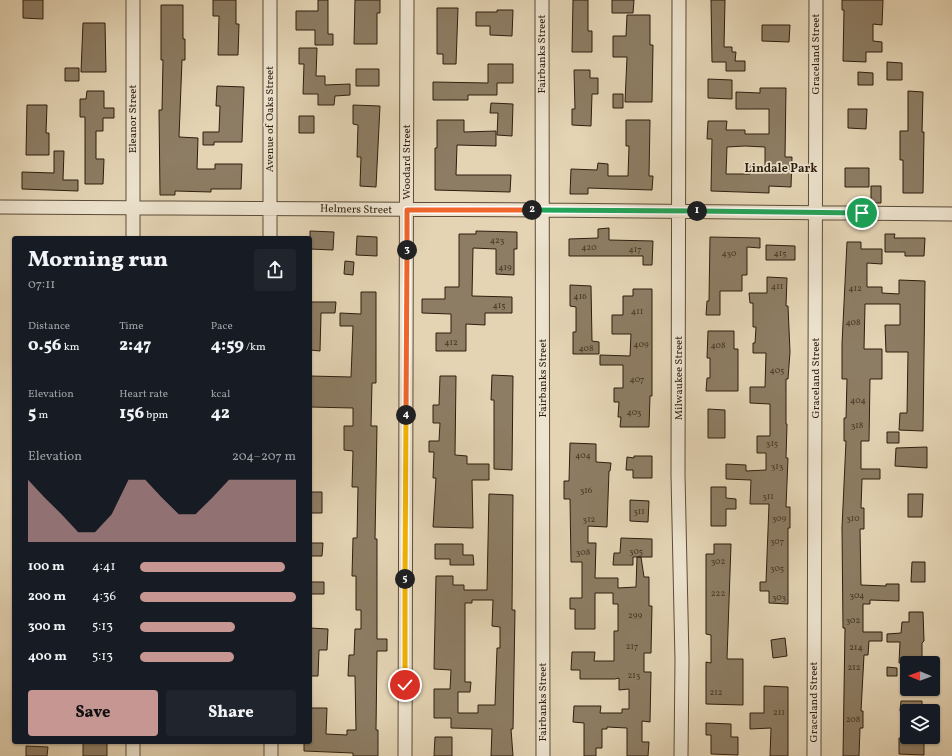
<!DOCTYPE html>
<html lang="en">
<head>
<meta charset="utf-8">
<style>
	:root { --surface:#171b24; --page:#20242c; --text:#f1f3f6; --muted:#9ea1a6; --accent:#c59692 }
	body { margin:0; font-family:Vollkorn,serif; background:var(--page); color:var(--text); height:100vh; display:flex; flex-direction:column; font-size:15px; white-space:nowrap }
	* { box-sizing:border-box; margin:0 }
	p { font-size:13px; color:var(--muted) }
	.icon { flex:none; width:22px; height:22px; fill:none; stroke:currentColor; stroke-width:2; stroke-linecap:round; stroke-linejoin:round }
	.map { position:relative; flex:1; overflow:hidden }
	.details { position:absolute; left:12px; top:236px; width:300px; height:508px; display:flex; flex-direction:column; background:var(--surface); border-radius:4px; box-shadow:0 1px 3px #0004 }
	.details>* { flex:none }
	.needle { width:26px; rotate:271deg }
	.tools { position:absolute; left:900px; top:656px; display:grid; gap:8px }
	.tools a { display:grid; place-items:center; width:40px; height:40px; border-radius:4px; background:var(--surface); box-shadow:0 1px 3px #0004; font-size:20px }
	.pin { position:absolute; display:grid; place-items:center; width:34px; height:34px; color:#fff; margin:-17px; border:2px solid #fff; border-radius:50%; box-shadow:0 1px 4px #0007 }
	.km { position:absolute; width:20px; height:20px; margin:-10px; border-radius:50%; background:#222; color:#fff; font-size:11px; line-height:20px; text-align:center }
	.round { display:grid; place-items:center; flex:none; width:42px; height:42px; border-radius:4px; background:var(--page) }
	.overview { display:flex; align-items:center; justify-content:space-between; height:68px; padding:0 16px }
	h1 { font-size:22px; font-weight:800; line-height:30px }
	.figures { display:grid; grid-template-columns:repeat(3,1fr); gap:6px; height:68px; padding:4px 16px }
	.figures div { display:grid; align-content:center }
	.figures b { font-size:17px; font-weight:800 }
	.figures small { font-size:11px; font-weight:400 }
	.figures p { font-size:11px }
	.chart { height:112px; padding:8px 16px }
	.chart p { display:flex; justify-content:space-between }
	.chart svg { width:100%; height:72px; margin-top:4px; fill:var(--accent); opacity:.7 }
	.primary-button { display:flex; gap:8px; margin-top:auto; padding:8px 16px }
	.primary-button a { flex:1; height:46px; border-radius:4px; background:var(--accent); color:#111; font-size:16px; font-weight:800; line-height:46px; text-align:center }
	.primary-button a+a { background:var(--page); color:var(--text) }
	ul { padding:0 16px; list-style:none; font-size:13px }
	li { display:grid; grid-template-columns:64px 48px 1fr; align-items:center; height:30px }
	li i { height:10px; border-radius:5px; background:var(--accent) }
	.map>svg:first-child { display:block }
</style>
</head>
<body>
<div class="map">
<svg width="952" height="756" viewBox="0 0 952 756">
	<rect width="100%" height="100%" fill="#e4d4b4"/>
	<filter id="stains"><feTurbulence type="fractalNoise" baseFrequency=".005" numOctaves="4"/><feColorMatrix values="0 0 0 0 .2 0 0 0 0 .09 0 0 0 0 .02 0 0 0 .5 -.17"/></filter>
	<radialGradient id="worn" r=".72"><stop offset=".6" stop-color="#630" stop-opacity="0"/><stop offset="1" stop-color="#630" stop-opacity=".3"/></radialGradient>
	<path fill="#8d7d64" stroke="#2e1e0e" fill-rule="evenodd" d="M23 0H43V19L23 18Z
		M213 0H236V24H239L238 55H218L219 16H213Z
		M318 0H328V34H333V45H315V30H296V11H318Z
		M355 0H380V13H377V44H354Z
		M573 0H588V31H592V52H572Z
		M612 0H634L633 13H612Z
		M711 0H725L724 47H732V52H736L735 61H745V71H726V62H712Z
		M842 0H883L882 25 873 24V41L882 42V52H866V62L843 61 844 10H842Z
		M161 5H183V39H185V60H182L179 137 198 138 197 169H215V164H242L241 189H211V192L175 191V195H160L159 110H162L163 60H161Z
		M437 8H458L456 64H443V54H437Z
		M497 10H513L512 36 490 35V26H476V12H497Z
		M627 15H650V45H653L652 102H625L627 57H613V36H626Z
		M83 23H105L106 72H81Z
		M762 25H790L789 42 762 41Z
		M299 48H317L316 76H325V85L350 84V95L335 96 334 105H318V94H303L304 64H299Z
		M887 62 902 63V80H887Z
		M488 64H513V83H497V95H468V100H433V82L488 83Z
		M65 68H79V81H65Z
		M356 69H379V86H356Z
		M574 70H590V78H598V94H592L591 126 572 125V109H575Z
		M858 72 873 73V85H858Z
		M708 79 732 80V99L708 98Z
		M217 86 244 87 242 142H214V145H203V132H219L220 106H216Z
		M760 88H786L785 157H792L791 187 769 186V193L711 191 712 139H707L708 121H727L726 130H745V134H769V109H736V92L760 93ZM745 146 765 147V166H750V174H726L727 147Z
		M87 91H104V108H114V118H103V131H96V159H104L103 184H85V117H80V99H86Z
		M908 91 923 92 922 132H924L923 193H903V160H900V131H908Z
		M613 94H623V108H613Z
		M491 103 513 104 512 136 497 135 498 113H490Z
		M27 105H47L46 133H49V155H26Z
		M353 105 380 106 376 187 360 186 361 157H357L358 125 353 124Z
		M848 109H867L866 129 848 128Z
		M299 116H314V133H299Z
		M437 120H464V132L496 131V146L457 145 456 175H511L510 192 435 190V148H437Z
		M626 120H650L649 176H653L652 190 588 188V194H570L571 169 597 170 598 163 608 164V176H628L629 146H626Z
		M54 151H64L63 180H78V191L22 189V172L54 173Z
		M845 168H869V187H845Z
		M871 186H881V203H871Z
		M609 228V240L653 241 652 265H643V256H569V239L598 238V229Z
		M310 231 334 232 333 250 310 249Z
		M476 231 517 232V249H514V275L496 274V249L473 248 472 296 512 297V313H485V325L466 324V351H436V333H451V314L422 313V299H445V287H459V234H476Z
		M885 234H895L894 238H925L924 256H905V252H885Z
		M357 236 377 237V256L356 255Z
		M710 237 760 238V248L747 247V275H742V291H720V315H706L707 301H709Z
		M847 242H861V249H882V264L867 263V287H882V293L899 294V280L925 281 923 431 899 430 900 413H907L908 352H886L885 325H900V304H865L864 349H882V379H870L869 441H861V469H880V479H862L861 508H864V529H860L861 585 886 586V584H899V601L870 600V604H863V632H882V641H869L868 655H864L861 711H863V728H860L859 756H843L845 628H843L842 528 846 441H844V418H846L847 379H842V344Z
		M766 245 795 246V260H766Z
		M345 261 354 262 353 275 344 274Z
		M767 277 787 278 786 306H788L790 352 788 379H786V424H787L786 458H788L786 507H790V528H788V604L769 603V591H760V582H766L769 504H750L751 480 726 479V464L746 465V471L766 470V453H757V436H770V404L750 403V387H765L766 353H753V343H755L756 327H753V303H750L749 293H767Z
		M570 285 591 286 592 341 599 342V354H573V332H576V307L570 306Z
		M633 289H652V396H650L649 427H620L621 417H618L619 402H614V388H623V365H600V355L630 356 631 334H612V315H623V296H633Z
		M361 292H376V383H372L371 426H377L375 539H377V639H387V651H377L376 730H378V756H353V753L304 751V742H310V708H327L326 734 347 735V730H356L355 676H348L349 655H354L355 629H361V610H356V576H352L353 538H357L358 487H352L353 451 344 450V426H353V408L310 407V376L351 377 353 326H340V313L361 314Z
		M310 302H336L335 313H321L320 351 310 350Z
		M708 331H734V349H738V391H706L707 378H710V358H707Z
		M492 375 513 376 512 470 494 469V400H491Z
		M440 376H456L455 455 467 456V464H489V480H472L473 528 433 527 436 478H433L434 452H429V441H439L440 423H433V405H439Z
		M708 409 725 410V438H708Z
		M887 432H899V443H887Z
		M570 443 596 444V462L611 463 610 471H609L607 527 588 526V543H596L595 578H618V588L636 587 637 557H641L644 577H649V606H652L651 653H644V672H651L650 722 642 721V742H649L648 756H627V728L607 727V729H602V748H596V756H584V723L573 722 574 706H601L600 713H622V709H629V689L619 690V678L615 679H580V670H571L572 652H595L594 661H614V631H618V604H613V593H595V629H575V609H570V598H582V562H571L570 499H564V481H569Z
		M927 447V468L895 466 896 448Z
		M634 456H652V478H633V470H626L627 457 634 458Z
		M711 487H726V498L736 499V509H726V526H711Z
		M310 492H322V513H310Z
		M489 494 513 495 512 610H515L513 729H511L513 756H491L492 729 451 728V718H434V689H450L451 670 434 669 436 576H453V585H464V590H487ZM472 600H493L492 626 500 627V648H497L495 705H478V713H458V692H470L471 682H465V603H472Z
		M908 494H923L922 517H908Z
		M630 500 649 501 648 522 630 521Z
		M621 538 652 539V557H633V565H613L614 553H620Z
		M310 543H323L322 556H310Z
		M435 544H463V555H473L474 565H450V559H435Z
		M714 544H731L727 659H743V705L706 704V662L711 663V635L706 634V554H714Z
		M912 562H925V582H911Z
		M310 582H324V594H310Z
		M909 612H923L924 641 922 643V663H899L900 642H887V634L901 633 902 622H909Z
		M310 628 328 629 327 650H319L318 676H310Z
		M785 638 787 656 773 658 771 640Z
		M887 667 897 668V676H887Z
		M764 686 788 687V756H770L771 728 750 729V713H764Z
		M901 701H922V711H900Z
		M706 723 731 724V737H738V755L711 754V735H706Z
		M435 737H452V756H434Z
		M899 738H924V755L899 754Z
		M83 742H107V756H83Z
		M26 746 48 747 47 756H26Z"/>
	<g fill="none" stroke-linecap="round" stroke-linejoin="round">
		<defs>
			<path id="minor" d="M542 0 543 756
				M679 0 678 475 682 660 681 756
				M0 207 542 210 952 214
				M133 238V0
				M270 238V0
				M133 742V756
				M271 742V756
				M405 756 407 0
				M814 756 816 0"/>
		</defs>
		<use href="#minor" stroke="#5c4c38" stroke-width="15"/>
		<use href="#minor" stroke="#ede3ce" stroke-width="13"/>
	</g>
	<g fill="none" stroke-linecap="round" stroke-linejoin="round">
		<defs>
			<path id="split-1" d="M697 211 862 213"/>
			<path id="split-2" d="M532 210 697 211"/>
			<path id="split-3" d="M407 250V210H532"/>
			<path id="split-4" d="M406 415 407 250"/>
			<path id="split-5" d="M405 579 406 415"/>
			<path id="split-6" d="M405 685V579"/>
		</defs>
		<use href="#split-1" stroke="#fff" stroke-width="8"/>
		<use href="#split-2" stroke="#fff" stroke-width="8"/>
		<use href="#split-3" stroke="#fff" stroke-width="8"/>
		<use href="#split-4" stroke="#fff" stroke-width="8"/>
		<use href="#split-5" stroke="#fff" stroke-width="8"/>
		<use href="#split-6" stroke="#fff" stroke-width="8"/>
		<use href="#split-1" stroke="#22a559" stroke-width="5"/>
		<use href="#split-2" stroke="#22a559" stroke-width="5"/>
		<use href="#split-3" stroke="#f0652b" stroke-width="5"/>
		<use href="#split-4" stroke="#f0652b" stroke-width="5"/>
		<use href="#split-5" stroke="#f5b400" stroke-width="5"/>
		<use href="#split-6" stroke="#f5b400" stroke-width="5"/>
	</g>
	<g text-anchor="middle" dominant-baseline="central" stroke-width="3.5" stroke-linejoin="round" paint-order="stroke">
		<g font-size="9" fill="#463624">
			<text x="497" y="240">423</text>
			<text x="589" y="247">420</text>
			<text x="635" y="249">417</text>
			<text x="729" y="253">430</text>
			<text x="780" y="253">415</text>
			<text x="505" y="267">419</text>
			<text x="777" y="286">411</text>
			<text x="855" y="288">412</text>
			<text x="580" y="296">416</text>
			<text x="499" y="305">415</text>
			<text x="637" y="311">411</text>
			<text x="853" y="322">408</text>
			<text x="451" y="342">412</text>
			<text x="641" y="344">409</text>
			<text x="718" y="345">408</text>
			<text x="586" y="348">408</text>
			<text x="777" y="370">405</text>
			<text x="637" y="379">407</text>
			<text x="858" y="400">404</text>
			<text x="634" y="412">403</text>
			<text x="857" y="425">318</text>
			<text x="772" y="443">315</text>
			<text x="583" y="455">404</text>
			<text x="777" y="466">313</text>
			<text x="586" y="490">316</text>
			<text x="768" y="496">311</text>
			<text x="639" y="511">311</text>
			<text x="779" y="518">309</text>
			<text x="853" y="518">310</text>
			<text x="589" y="519">312</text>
			<text x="777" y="541">307</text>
			<text x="636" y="551">305</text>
			<text x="583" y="552">308</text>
			<text x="718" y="561">302</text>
			<text x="777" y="568">305</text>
			<text x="718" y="593">222</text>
			<text x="857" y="595">304</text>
			<text x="779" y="597">303</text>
			<text x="635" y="615">299</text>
			<text x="853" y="620">302</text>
			<text x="632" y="646">217</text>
			<text x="856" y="647">214</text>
			<text x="854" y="667">212</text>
			<text x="634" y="675">213</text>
			<text x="716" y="692">212</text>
			<text x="779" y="712">211</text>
			<text x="853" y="719">208</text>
		</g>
		<g font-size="11" fill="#2e1e0e" stroke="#ede3ce">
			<text transform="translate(542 54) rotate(-90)">Fairbanks Street</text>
			<text transform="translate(816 54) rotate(-90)">Graceland Street</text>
			<text transform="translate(133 119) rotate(-90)">Eleanor Street</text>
			<text transform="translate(270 119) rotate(-90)">Avenue of Oaks Street</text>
			<text transform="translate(407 162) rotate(-90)">Woodard Street</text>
			<text transform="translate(356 210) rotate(1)">Helmers Street</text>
			<text transform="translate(543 378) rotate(-90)">Fairbanks Street</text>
			<text transform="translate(679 378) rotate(-90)">Milwaukee Street</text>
			<text transform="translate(816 378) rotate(-90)">Graceland Street</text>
			<text transform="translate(543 702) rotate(-90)">Fairbanks Street</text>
			<text transform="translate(814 702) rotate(-90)">Graceland Street</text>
		</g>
		<g font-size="12" font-weight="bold" fill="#2e1e0e" stroke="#ede3ce">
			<text x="781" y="169">Lindale Park</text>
		</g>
	</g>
	<rect width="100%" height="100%" filter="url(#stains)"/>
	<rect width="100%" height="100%" fill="url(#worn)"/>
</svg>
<div class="tools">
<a><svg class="needle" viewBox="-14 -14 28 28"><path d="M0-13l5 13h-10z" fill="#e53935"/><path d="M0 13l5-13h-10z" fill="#9ea1a6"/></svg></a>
<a><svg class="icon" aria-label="layers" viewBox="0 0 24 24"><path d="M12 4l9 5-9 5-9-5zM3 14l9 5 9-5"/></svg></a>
</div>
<div class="pin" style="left:862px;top:213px;background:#1e9e55"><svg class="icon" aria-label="arrive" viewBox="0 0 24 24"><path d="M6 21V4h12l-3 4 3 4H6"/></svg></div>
<div class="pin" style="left:405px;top:685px;background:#d93025"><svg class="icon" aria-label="check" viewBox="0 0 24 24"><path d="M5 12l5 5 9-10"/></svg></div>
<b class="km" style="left:697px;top:211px">1</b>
<b class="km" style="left:532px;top:210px">2</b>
<b class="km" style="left:407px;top:250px">3</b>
<b class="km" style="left:406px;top:415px">4</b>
<b class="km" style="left:405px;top:579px">5</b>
<section class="details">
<div class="overview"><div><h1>Morning run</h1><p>07:11</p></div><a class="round"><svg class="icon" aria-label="share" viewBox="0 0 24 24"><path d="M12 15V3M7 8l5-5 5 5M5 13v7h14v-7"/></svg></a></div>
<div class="figures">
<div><p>Distance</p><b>0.56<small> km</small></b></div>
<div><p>Time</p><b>2:47</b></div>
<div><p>Pace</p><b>4:59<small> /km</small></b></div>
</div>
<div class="figures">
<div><p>Elevation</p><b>5<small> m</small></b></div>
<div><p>Heart rate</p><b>156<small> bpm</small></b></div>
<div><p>kcal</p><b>42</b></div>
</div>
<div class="chart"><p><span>Elevation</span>204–207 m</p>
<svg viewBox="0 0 160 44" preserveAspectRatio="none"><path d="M0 44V6L10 17L20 27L30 38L40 38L50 27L60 6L70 6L80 17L90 27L100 27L110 17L120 6L130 6L140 6L150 6L160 6V44z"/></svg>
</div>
<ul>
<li><b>100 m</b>4:41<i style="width:93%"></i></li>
<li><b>200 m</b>4:36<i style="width:100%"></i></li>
<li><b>300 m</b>5:13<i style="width:61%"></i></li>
<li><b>400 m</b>5:13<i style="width:60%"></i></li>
</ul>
<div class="primary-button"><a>Save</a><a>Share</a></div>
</section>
</div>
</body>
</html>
